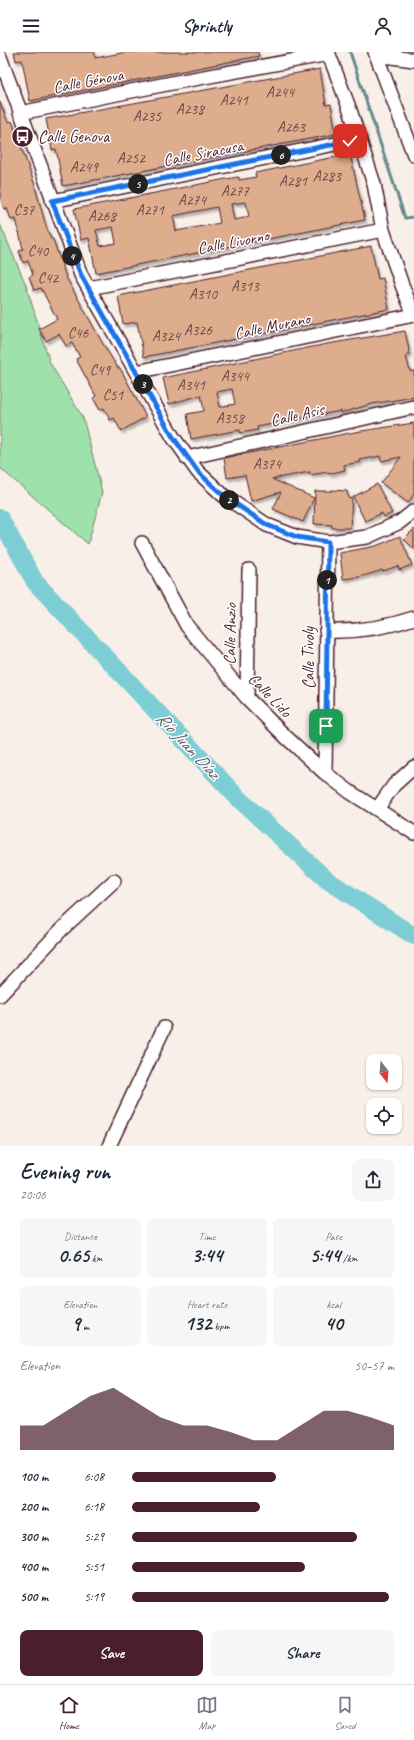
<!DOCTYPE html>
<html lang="en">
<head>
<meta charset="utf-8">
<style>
	:root { --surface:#fff; --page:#f6f6f7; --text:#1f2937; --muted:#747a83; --line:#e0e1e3; --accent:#4a1f2b }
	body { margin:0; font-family:Caveat,sans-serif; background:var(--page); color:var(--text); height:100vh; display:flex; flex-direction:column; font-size:15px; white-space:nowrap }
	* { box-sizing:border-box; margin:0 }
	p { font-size:13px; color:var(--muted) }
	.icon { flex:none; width:22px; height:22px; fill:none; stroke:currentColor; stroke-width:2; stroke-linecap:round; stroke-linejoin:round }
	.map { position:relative; height:1094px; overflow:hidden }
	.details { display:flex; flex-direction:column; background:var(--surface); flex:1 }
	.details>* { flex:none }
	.needle { width:26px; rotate:163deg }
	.tools { position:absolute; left:366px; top:1002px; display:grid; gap:8px }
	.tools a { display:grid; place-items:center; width:36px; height:36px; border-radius:8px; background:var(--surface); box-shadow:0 1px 3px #0004; font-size:20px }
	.pin { position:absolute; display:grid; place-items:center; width:34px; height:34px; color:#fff; margin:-17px; border-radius:8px; box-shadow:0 2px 6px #0006 }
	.km { position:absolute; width:20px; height:20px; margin:-10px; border-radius:50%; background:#222; color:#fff; font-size:11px; line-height:20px; text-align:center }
	.round { display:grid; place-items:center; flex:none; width:42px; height:42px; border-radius:8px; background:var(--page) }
	.overview { display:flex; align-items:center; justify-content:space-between; height:68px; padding:0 20px }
	h1 { font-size:22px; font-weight:700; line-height:30px }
	.stats { display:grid; grid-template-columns:repeat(3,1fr); gap:6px; height:68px; padding:4px 20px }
	.stats div { display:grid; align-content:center; border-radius:8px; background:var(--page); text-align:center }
	.stats b { font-size:20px; font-weight:700 }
	.stats small { font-size:11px; font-weight:400 }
	.stats p { font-size:11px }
	.chart { height:112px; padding:8px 20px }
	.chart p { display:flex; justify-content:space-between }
	.chart svg { width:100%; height:72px; margin-top:4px; fill:var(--accent); opacity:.7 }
	.action { display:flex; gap:8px; margin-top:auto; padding:8px 20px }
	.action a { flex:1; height:46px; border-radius:8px; background:var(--accent); color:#fff; font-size:16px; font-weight:700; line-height:46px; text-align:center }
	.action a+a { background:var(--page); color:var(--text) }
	ul { padding:0 20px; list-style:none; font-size:13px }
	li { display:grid; grid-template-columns:64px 48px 1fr; align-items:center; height:30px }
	li i { height:10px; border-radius:5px; background:var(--accent) }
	header { display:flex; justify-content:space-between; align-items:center; height:52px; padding:0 20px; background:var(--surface); font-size:18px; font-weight:700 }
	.tabs { display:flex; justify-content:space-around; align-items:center; height:56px; border-top:1px solid var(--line); background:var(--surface); font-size:11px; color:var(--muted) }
	.tabs a { display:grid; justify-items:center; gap:2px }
	.tabs .current { color:var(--accent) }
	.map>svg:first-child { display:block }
</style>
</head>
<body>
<header><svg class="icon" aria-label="menu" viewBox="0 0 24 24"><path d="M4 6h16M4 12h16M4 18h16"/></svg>Sprintly<svg class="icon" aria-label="person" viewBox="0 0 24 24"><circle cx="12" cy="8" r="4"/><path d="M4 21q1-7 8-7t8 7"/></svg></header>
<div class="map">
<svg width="414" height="1094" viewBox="0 0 414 1094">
	<defs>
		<filter id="shadow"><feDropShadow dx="2" dy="3" stdDeviation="1" flood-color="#0004"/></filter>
	</defs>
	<rect width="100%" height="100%" fill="#f8efe8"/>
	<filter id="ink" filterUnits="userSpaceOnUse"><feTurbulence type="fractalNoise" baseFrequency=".025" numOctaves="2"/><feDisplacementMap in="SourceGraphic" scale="8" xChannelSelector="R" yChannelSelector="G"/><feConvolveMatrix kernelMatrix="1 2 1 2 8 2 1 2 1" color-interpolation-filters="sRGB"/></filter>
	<g filter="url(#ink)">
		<path fill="#9fe1ab" stroke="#74806b" d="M0 172 26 233 50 311 83 366 102 440 88 492 0 416Z"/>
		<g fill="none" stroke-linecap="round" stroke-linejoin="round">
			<path stroke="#698890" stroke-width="3" d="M350 0 405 166 414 165"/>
			<path stroke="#7dced4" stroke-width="18" d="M0 466 35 530 239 747 327 828 414 884"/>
		</g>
		<path fill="#ddad8e" stroke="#4a1f2b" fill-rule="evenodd" filter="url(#shadow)" d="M14 0H95V6L127 0H258L259 4 30 49 22 8 16 9Z
			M320 17 326 53 331 52 336 82 63 134 56 97 52 98 46 67Z
			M0 50 8 70 12 69 34 131 46 174 51 187H53L66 225 103 292 118 316H120L146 365 121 379 114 366 110 368 104 356 100 358 93 346 96 344 76 307 80 305 72 291 66 294 59 282 46 289 39 277 57 267 41 236 34 238 29 225 33 223 28 209 23 211 19 199 23 197 16 167 11 168 7 156 4 157 0 145Z
			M350 102 365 168 96 221 89 186 81 188 74 157 226 127 239 125V128L256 125 255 121ZM246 150 249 165 234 168 231 152ZM217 155 220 171 176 179 173 164ZM113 175 116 191 100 194 96 178Z
			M371 194 378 227 383 226 389 257 144 305 137 270 123 272 118 244Z
			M405 279 410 303 406 304 410 319H414V345L372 352 341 361V359L257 375 258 378 240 381V378L191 387 187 362 204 359 201 343 169 352 163 326 327 292ZM232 337 235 352 220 355 217 340Z
			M414 371V442L408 451 381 431 401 405 381 409 380 404 360 408 361 410 344 413 345 418 328 422V420L310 423V420L272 427 314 446 303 470 273 457 281 440 251 449 245 423 227 426 224 406 355 380Z
			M377 432 392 461 384 465 382 461 365 469 353 445Z
			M332 438 347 439 349 447 352 446 350 476H332V473L314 472 315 439H332Z
			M414 477V497L404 487Z
			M400 484 412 513 399 518 398 514 383 519V518L360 525 343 527 340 501 376 494Z"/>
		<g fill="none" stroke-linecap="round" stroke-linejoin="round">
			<defs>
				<path id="minor" d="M328 0 350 58 374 132 383 178 402 233 414 263
					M375 0 414 103
					M377 3 414 8
					M0 5 81 223 173 385 198 420 224 444 267 473 297 485 328 490 367 485 400 470 414 459
					M20 61 177 30 329 2
					M52 149 360 87
					M89 236 383 178
					M136 320 414 263
					M187 406 414 355
					M142 491 187 574 247 646 286 685 325 721 350 740 414 781
					M326 579C357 580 385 576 414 566
					M247 646 249 518
					M325 721 328 490
					M377 757 394 733 414 715
					M0 943 61 878 114 829
					M109 1094 164 976"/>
			</defs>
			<use href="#minor" stroke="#4a1f2b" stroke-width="16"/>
			<use href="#minor" stroke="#fff" stroke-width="13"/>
		</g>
	</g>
	<g fill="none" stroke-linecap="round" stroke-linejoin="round" filter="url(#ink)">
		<defs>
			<path id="route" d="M326 674 328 490 297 485 267 473 224 444 198 420 173 385 81 223 52 149 350 89"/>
		</defs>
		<use href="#route" stroke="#fff" stroke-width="8"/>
		<use href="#route" stroke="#1a73e8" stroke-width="5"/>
	</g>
	<defs>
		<symbol id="bus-disc" viewBox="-11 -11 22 22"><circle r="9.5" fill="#4a1f2b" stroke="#fff"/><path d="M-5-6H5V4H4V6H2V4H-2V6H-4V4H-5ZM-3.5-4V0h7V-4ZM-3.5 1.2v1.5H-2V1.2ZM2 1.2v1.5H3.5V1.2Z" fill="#fff"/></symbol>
	</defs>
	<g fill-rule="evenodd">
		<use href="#bus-disc" x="10" y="72" width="25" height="25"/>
	</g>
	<g text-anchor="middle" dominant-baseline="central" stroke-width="3" stroke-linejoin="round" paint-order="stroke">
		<g font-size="15" fill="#6f4244">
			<text x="280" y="40">A244</text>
			<text x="234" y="48">A241</text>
			<text x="190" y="57">A238</text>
			<text x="147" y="64">A235</text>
			<text x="291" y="75">A263</text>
			<text x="131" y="106">A252</text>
			<text x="84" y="115">A249</text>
			<text x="327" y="124">A283</text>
			<text x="293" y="129">A281</text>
			<text x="235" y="139">A277</text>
			<text x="192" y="148">A274</text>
			<text x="24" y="158">C37</text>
			<text x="150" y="158">A271</text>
			<text x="102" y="164">A268</text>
			<text x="38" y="199">C40</text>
			<text x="48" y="226">C42</text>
			<text x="245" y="234">A313</text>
			<text x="203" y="242">A310</text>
			<text x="198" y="278">A326</text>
			<text x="78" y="281">C46</text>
			<text x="166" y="284">A324</text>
			<text x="100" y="318">C49</text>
			<text x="235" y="324">A344</text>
			<text x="191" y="333">A341</text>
			<text x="113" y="343">C51</text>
			<text x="230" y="366">A358</text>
			<text x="267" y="412">A374</text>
		</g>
		<g font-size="17" fill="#4a1f2b" stroke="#fff">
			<text transform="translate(88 29) rotate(-11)">Calle Génova</text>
			<text transform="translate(203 101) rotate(-11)">Calle Siracusa</text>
			<text transform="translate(233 190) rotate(-11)">Calle Livorno</text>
			<text transform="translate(272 274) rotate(-12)">Calle Murano</text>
			<text transform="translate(297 363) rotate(-13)">Calle Asis</text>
			<text transform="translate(230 582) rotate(-89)">Calle Anzio</text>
			<text transform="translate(308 606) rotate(-90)">Calle Tivoly</text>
			<text transform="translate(270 643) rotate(46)">Calle Lido</text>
		</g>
		<g font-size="17" fill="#4a1f2b" stroke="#fff" text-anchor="start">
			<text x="38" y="84">Calle Genova</text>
		</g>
		<g font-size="18" font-style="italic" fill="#5c5c66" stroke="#fff">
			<text transform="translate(188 693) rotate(47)">Río Juan Díaz</text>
		</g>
	</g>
</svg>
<div class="tools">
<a><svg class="needle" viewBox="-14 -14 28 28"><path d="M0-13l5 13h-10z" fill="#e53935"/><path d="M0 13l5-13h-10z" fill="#747a83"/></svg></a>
<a><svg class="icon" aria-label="locate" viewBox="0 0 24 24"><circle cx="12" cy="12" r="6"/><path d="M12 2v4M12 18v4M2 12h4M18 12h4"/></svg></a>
</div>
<div class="pin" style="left:326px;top:674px;background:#1e9e55"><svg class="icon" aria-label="arrive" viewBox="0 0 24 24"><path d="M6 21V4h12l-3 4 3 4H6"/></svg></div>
<div class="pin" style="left:350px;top:89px;background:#d93025"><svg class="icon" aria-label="check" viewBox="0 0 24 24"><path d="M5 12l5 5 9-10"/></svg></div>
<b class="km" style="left:327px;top:528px">1</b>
<b class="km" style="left:229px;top:448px">2</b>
<b class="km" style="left:143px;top:332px">3</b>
<b class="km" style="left:72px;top:204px">4</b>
<b class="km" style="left:138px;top:132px">5</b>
<b class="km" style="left:281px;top:103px">6</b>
</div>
<section class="details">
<div class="overview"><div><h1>Evening run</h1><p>20:06</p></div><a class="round"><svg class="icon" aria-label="share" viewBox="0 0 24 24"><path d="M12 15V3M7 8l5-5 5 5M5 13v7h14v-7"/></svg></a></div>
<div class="stats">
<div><p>Distance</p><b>0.65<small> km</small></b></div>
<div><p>Time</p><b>3:44</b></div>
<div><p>Pace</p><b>5:44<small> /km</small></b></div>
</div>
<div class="stats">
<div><p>Elevation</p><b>9<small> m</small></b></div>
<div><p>Heart rate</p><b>132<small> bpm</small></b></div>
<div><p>kcal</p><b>40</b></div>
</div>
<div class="chart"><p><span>Elevation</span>50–57 m</p>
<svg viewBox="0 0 160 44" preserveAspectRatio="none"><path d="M0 44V29L10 29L20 20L30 11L40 6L50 15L60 24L70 29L80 29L90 33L100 38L110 38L120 29L130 20L140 20L150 24L160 29V44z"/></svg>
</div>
<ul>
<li><b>100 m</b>6:08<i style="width:55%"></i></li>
<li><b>200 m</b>6:18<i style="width:49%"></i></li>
<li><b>300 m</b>5:29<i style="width:86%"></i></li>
<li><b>400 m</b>5:51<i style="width:66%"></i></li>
<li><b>500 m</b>5:19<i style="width:98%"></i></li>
</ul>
<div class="action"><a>Save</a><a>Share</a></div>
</section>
<nav class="tabs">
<a class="current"><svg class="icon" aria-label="home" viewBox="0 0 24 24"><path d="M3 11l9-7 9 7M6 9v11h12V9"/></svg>Home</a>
<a><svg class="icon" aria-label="map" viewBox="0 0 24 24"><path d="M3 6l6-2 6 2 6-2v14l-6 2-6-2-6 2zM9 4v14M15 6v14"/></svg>Map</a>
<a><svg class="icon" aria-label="saved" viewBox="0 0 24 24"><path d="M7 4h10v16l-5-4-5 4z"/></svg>Saved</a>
</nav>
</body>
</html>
